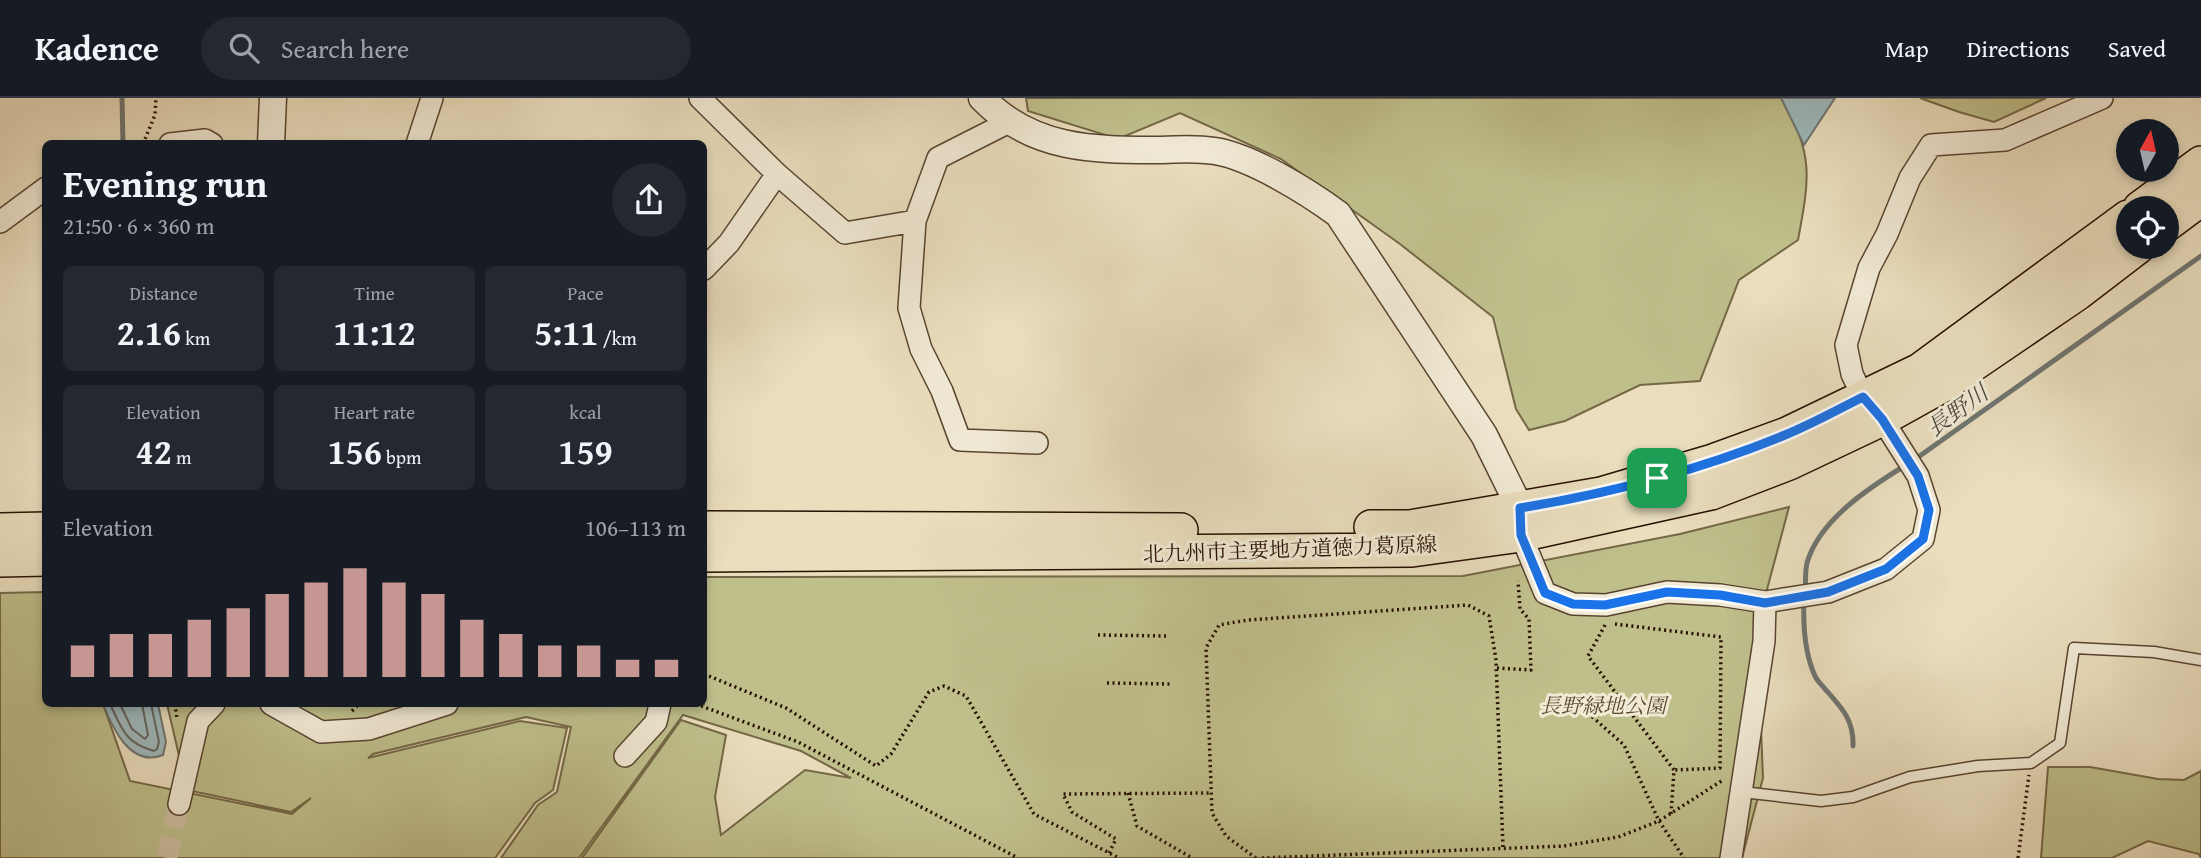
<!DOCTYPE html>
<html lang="en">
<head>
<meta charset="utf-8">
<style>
	:root { --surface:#171b24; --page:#242831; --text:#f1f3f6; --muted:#9ea1a6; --line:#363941; --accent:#c59692 }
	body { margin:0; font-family:"Gentium Book Plus","Noto Serif JP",serif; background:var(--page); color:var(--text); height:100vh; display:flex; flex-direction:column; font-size:26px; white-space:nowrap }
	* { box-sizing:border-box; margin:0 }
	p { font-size:23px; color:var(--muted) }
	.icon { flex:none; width:38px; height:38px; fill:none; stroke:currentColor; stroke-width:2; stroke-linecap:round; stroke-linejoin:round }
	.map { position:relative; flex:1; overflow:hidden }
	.panel { position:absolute; left:42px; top:42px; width:665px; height:567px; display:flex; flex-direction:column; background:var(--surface); border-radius:10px; box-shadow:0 4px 10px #0003 }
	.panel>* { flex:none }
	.needle { width:46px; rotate:8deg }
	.fabs { position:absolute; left:2116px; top:21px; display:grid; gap:14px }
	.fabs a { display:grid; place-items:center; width:63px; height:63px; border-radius:50%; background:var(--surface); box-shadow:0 4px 10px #0003; font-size:35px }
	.pin { position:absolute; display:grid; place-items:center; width:60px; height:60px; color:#fff; margin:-30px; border-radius:14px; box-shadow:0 4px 10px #0006 }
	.round { display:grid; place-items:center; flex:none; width:74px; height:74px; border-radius:37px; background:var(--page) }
	.summary { display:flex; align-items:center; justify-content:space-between; height:119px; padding:0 21px }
	h1 { font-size:38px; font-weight:600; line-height:52px }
	.stats { display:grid; grid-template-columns:repeat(3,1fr); gap:10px; height:119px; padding:7px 21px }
	.stats div { display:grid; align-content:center; border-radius:10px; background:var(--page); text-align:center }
	.stats b { font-size:35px; font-weight:600 }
	.stats small { font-size:19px; font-weight:400 }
	.stats p { font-size:19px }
	.chart { height:196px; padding:14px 21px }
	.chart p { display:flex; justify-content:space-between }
	.chart svg { width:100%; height:126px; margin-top:7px; stroke:var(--accent); stroke-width:6 }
	header { display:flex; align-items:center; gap:42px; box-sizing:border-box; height:98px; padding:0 35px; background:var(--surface); border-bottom:2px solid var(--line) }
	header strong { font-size:33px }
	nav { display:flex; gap:38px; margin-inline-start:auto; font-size:24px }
	.search { width:490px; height:63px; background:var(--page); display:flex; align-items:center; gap:18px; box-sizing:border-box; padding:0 24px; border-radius:38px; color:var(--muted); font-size:26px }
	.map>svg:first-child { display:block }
</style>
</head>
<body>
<header>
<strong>Kadence</strong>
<div class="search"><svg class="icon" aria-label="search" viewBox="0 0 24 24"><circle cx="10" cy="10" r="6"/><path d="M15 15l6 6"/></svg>Search here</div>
<nav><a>Map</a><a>Directions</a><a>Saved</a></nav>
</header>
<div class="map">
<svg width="2201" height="760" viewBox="0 0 2201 760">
	<rect width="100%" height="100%" fill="#eadebe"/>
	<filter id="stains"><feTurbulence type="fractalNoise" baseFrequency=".00286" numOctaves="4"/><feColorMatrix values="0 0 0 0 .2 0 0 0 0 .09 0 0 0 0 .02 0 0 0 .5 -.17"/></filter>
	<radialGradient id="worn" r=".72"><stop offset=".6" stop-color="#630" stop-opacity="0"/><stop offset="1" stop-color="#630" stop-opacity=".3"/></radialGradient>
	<path fill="#bfbf8c" stroke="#746846" stroke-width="2" d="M1026 0H1781C1815 55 1809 83 1798 142L1739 182 1700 283 1640 287 1565 323 1529 332 1516 311 1493 219 1400 146 1281 61 1180 15 1118 41 1028 13Z
		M1920 0H2046L1994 24 1959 14Z
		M1789 409 1757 529 1763 680 1742 760H582L681 622 726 637 715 699 721 737 805 672 851 680 801 653 683 617 579 760H501L538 707 557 694 571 629 526 619 373 656 368 660 520 623 567 630 553 692 535 705 495 760H0V495L45 494 46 606H103L130 683 292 716 311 700 291 714 187 692 167 606H704V479L1463 478 1680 436Z
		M2048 669H2090L2158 681 2184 682 2201 673V760L2199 756 2148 743 2112 760H2041Z"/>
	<path fill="#9eb9bd" stroke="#6f7571" stroke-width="2" d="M1781 0H1835L1804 47Z
		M103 606H158L166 644 163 657C130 670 112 629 103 606Z"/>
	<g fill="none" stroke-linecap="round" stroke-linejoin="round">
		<path stroke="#63645e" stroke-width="2" d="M110 606C122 631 125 645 154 653L157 651 159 644 151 606
			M120 606 132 631 145 641 148 637 142 606"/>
		<path stroke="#6f7571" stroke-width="5" d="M122 0 123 46
			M1914 362 2201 158
			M1805 492C1806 483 1805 473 1807 465 1819 422 1870 389 1906 367
			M1804 502C1803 526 1805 556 1815 578 1817 583 1822 587 1825 591 1842 610 1854 622 1853 648"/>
		<path stroke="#cdbfa2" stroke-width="21" stroke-dasharray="21 10" stroke-linecap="butt" d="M167 760 179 706"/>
		<defs>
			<path id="service" d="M1742 694 1821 703 1853 699 1910 679 1978 668 2031 665 2060 645 2074 550 2154 554 2201 562"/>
			<path id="minor" d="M700 0 777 76 845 135 915 123
				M1009 24 938 60 915 123 909 210 921 251 942 293 960 342 1037 345
				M170 46 205 42 212 46
				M417 46 432 0
				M0 124 46 90
				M704 171 729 145 777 76
				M1521 426V437L1545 495 1573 506 1606 507 1667 494 1720 497 1765 504 1828 494 1886 471 1923 441 1929 412 1918 378 1882 321 1863 299 1852 276 1846 247 1869 170 1887 136 1910 80 1931 47 2005 42 2102 0
				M271 606 321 634 369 631 447 606
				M625 658 656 624 660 606
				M179 706 198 623 214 606
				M1731 760 1764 543 1765 504"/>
			<path id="tertiary" d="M982 0C1032 52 1093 52 1161 52 1178 51 1197 50 1215 53 1252 59 1308 94 1338 116L1484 337 1520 410
				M271 46 273 0"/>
			<path id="primary" d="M2140 110 2201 65
				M2166 127 2201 101
				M1371 429H1410L1601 396 1713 363 1787 336 1920 272 2128 119
				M704 430 1181 432
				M0 432 46 431
				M704 457 1412 452 1521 437 1711 395 1789 365 1882 321 1943 287 2078 195 2138 149
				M0 462 46 461"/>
		</defs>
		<use href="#service" stroke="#584430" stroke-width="13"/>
		<use href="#minor" stroke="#584430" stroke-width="24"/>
		<use href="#tertiary" stroke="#584430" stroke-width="29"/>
		<use href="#primary" stroke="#281000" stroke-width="36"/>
		<path stroke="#281000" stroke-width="3.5" stroke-dasharray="2 3.5" stroke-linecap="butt" d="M143 46 155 17 156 0
			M1615 526 1721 539 1720 670 1674 672
			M1605 527 1588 558 1674 672 1671 716
			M1098 537 1169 538
			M1497 570 1531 572 1529 521 1520 511 1518 483
			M704 576 786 610 876 668 891 656 929 594 944 588 966 598 1034 716 1119 760
			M1107 585 1172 586
			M175 606 177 621
			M696 606 798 644 1018 760
			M352 613 359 606
			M1588 615 1624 647 1659 723 1684 760
			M1128 695 1137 728 1192 760
			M1109 755 1116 741 1072 714 1063 696 1211 695
			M1256 760 1226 738 1212 715 1206 550 1219 527 1248 522 1468 507 1489 518 1496 562 1503 750
			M1262 760 1564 748 1618 739 1659 723 1723 682
			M2018 760 2029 677"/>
		<use href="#service" stroke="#f1ead5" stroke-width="10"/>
		<use href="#minor" stroke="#f1ead5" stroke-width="21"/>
		<use href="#tertiary" stroke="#f1ead5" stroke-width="26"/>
		<use href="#primary" stroke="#eadebe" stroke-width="33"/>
	</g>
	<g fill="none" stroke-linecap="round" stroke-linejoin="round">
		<defs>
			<path id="route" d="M1863 299 1882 321 1918 378 1929 412 1923 441 1886 471 1828 494 1765 505 1720 497 1667 494 1605 507 1573 506 1545 495 1521 437 1520 410C1611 395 1700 372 1785 337 1812 326 1837 312 1863 299Z"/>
		</defs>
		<use href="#route" stroke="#fff" stroke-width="14"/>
		<use href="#route" stroke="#1a73e8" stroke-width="9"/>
	</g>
	<g text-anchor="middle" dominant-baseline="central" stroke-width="6" stroke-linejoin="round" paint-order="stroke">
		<g font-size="21" fill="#281000" stroke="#f1ead5">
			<text transform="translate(1290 451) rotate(-2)">北九州市主要地方道徳力葛原線</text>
		</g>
		<g font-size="21" font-style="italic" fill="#5d4d31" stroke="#f1ead5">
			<text x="1603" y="607">長野緑地公園</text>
		</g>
		<g font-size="23" font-style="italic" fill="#514b42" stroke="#f1ead5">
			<text transform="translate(1957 312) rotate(-36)">長野川</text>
		</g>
	</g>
	<rect width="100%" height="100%" filter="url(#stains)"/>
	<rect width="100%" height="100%" fill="url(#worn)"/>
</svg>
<div class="fabs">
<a><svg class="needle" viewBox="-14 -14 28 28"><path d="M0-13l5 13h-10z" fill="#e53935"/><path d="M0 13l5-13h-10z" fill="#9ea1a6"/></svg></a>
<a><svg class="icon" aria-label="locate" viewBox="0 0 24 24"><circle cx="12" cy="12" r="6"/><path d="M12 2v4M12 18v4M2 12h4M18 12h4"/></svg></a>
</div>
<div class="pin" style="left:1657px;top:380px;background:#1e9e55"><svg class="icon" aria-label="arrive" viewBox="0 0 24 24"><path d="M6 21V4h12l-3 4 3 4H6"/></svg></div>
<section class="panel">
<div class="summary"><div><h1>Evening run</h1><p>21:50 · 6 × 360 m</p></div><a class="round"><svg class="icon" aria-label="share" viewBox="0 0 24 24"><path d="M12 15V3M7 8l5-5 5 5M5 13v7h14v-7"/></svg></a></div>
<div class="stats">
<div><p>Distance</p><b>2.16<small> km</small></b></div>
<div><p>Time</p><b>11:12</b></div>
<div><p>Pace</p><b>5:11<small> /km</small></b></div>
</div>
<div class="stats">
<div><p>Elevation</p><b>42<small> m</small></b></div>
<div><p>Heart rate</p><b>156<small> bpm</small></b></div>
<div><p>kcal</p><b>159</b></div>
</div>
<div class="chart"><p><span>Elevation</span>106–113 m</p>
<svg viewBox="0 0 160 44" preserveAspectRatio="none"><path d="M5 44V33M15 44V29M25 44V29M35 44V24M45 44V20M55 44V15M65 44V11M75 44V6M85 44V11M95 44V15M105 44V24M115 44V29M125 44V33M135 44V33M145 44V38M155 44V38"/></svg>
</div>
</section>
</div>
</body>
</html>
